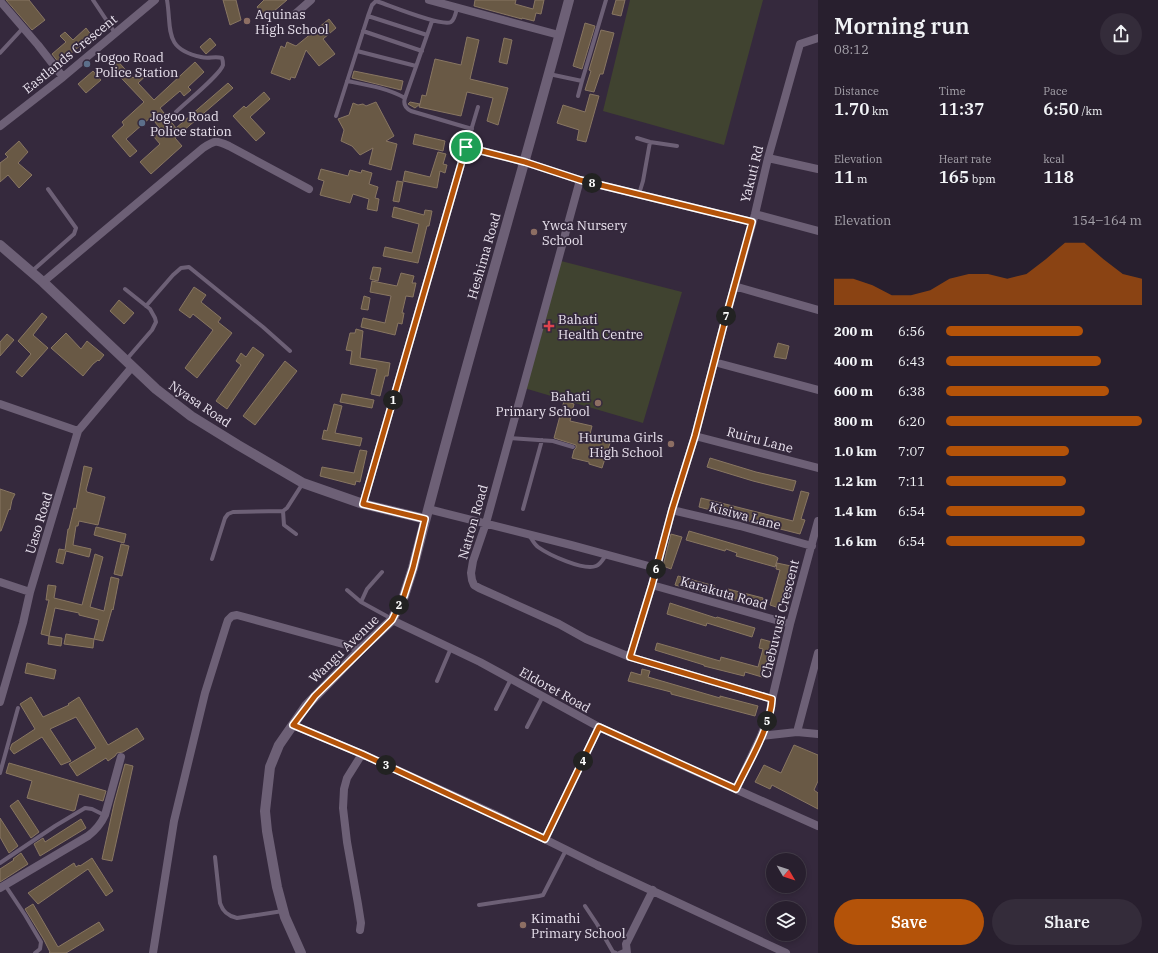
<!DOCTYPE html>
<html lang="en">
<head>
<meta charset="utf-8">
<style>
	:root { --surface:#281f2e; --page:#342c3a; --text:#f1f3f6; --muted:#a5a2aa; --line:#443d4a; --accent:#b45309 }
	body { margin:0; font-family:"IBM Plex Serif",serif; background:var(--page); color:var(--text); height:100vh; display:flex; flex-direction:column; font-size:15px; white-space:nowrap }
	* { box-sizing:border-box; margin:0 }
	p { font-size:13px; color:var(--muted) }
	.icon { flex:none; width:22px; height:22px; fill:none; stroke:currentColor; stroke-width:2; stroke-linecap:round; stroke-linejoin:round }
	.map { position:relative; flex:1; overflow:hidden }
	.details { display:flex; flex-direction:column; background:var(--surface); width:340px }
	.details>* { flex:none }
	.needle { width:26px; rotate:129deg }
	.buttons { position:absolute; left:766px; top:853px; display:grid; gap:8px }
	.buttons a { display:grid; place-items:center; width:40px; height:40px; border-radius:50%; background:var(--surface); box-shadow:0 2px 6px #0003,0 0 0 1px var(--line); font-size:20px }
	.pin { position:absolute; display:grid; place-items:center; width:34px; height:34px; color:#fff; margin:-17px; border:2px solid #fff; border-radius:50%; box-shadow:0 1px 4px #0007 }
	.km { position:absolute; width:20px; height:20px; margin:-10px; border-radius:50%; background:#222; color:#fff; font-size:11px; line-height:20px; text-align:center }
	.round { display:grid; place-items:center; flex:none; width:42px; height:42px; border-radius:21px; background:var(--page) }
	.head { display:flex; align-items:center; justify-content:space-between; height:68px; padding:0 16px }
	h1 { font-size:22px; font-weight:600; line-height:30px }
	.figures { display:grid; grid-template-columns:repeat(3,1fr); gap:6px; height:68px; padding:4px 16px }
	.figures div { display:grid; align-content:center }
	.figures b { font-size:17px; font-weight:600 }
	.figures small { font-size:11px; font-weight:400 }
	.figures p { font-size:11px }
	.chart { height:112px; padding:8px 16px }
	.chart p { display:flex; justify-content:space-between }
	.chart svg { width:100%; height:72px; margin-top:4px; fill:var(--accent); opacity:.7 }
	.primary-button { display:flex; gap:8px; margin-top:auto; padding:8px 16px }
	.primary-button a { flex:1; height:46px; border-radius:24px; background:var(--accent); color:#fff; font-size:16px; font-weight:600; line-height:46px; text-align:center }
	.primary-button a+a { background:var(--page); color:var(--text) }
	ul { padding:0 16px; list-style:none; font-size:13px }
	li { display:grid; grid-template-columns:64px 48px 1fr; align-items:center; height:30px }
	li i { height:10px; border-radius:5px; background:var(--accent) }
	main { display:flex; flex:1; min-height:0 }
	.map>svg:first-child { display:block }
</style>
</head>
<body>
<main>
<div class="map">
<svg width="818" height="953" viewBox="0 0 818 953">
	<rect width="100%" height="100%" fill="#35293d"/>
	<path fill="#404330" d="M630 0H763L724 145 603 111Z
		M561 261 682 292 643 423 524 388Z"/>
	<path fill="#695945" stroke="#887662" d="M6 0H29L45 20 32 30Z
		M223 0H236L241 20 230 25Z
		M264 0H287L266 18 257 7Z
		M475 0H516L515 4 533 9 535 0H544L541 14 536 13 534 21 522 18V19L474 6Z
		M616 0H625L621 16 612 14Z
		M329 19 336 28 323 39 335 54 319 66 306 50 295 78 291 77 290 80 271 73 281 46 285 48 287 42 296 46Z
		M585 23 595 26 582 69 573 66Z
		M86 28 92 36 59 63 52 54 66 42 60 36 65 32 73 40Z
		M601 30 614 33 603 74H600L594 92 585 90 591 71 589 70Z
		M467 37 479 40 470 79 508 88 498 125 487 121 493 98 467 92 461 116 419 107 420 104 415 108 408 104 410 102 420 104 422 95 426 96 435 59 461 65Z
		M210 38 216 45 206 54 200 47Z
		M504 38 512 40 507 64 499 62Z
		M114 57 133 78 144 68 149 73 138 83 154 100 195 62 204 72 188 87 191 90 184 96 180 91 160 108 176 128 228 83 233 88 175 138 182 146 151 174 140 162 160 144 154 137 162 131 151 117 126 139 137 151 130 157 112 136 124 125 122 122 144 102 107 63Z
		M93 71 101 80 86 93 78 84Z
		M354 71 403 81 401 90 352 78Z
		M264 92 270 99 250 117 265 133 256 141 233 116 244 106 246 108Z
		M590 94 599 96 586 142 577 140 579 130 557 123 563 105 585 112Z
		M376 102 394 136 386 141 397 144 391 170 369 164 373 148 360 155 352 146 341 141 344 130 338 119 349 115 353 103 358 105 363 104 366 106Z
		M415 134 445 141 443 151 413 144Z
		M19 141 28 152 18 163 32 175 19 188 8 175 0 182V163L8 157 5 154Z
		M438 152 446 154 443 164 447 165 445 173 440 171 437 188 403 181 405 171 430 177Z
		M321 169 348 176 350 170 361 173 362 170 372 173 369 184 378 187 375 198 379 199 377 211 367 209 369 199 353 194 350 203 320 195 324 181 318 179Z
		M397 181 403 182 399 202 393 201Z
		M394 207 424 215 425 210 432 211 429 226H427L418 263 383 256 385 247 412 253 419 224 392 217Z
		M373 267 381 268 378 281 370 279Z
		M401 273 414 276 412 283H416L413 297 406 296 402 313H404L402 324 398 323 395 335 361 327 363 318 385 323 391 296 370 292 372 281 397 286Z
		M194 287 206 295 201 302 221 318 218 322 232 333 197 378 185 368 213 330 193 314 190 318 179 310Z
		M364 296 370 298 368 310 361 309Z
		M119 300 134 313 124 324 110 311Z
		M42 313 47 317 33 335 48 348 22 377 16 372 31 354 18 341Z
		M356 329 363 331 360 358 390 363 388 376H385L380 396 371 394 377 369 350 364 352 351 346 350 350 333H355Z
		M66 333 81 349 87 341 104 355 99 361 98 360 93 364 83 376 51 348Z
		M7 334 14 340 0 356V342Z
		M778 343 789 346 786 359 774 357Z
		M253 347 264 355 227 409 216 401 241 365 236 361 241 353 246 357Z
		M285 361 297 371 255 425 243 416Z
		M342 394 374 400 372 408 340 402Z
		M564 401 574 404 570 421 592 426 590 434 611 440 602 468 589 464V462L572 458 574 450 576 448V445L554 438Z
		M334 404 342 406 335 433 362 438 360 446 322 439 324 430 327 431Z
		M360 450 367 451 360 482 356 481 355 485 320 476 322 467 354 473Z
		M710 458 756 472 796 481 793 491 753 481 707 467Z
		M84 466 92 468 86 490 87 492 105 497 98 525 79 521 78 526H76L73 545 91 549 89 557 66 551 63 564 56 562 59 549 65 550 68 529H69L74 508 76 509Z
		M0 489 15 494 12 500 10 510 9 509 1 531H0Z
		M801 491 809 493 801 519 805 520 800 534 744 520 745 519 699 507 701 498 793 521Z
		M96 527 126 534 124 543 94 535Z
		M689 531 775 556 778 558 775 567 736 556 737 553 726 549 725 551 686 540Z
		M671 534 682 537 671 569 663 566Z
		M121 544 129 546 122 576 114 574Z
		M95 554 103 557 90 607 104 611 111 577 119 579 113 610 112 609 103 641 94 639 99 620 79 615V613L55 608 49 636 41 634 49 600H46L48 585 56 586 54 598 82 605Z
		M777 563 791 566 779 608 770 605 780 570 776 569Z
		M678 576 715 586 712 595 675 585Z
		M728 589 763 598 761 607 725 598Z
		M670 603 716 618 717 617 755 628 752 637 707 623 706 626 667 614Z
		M66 634 94 639 93 648 64 644Z
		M49 636 62 638 61 646 48 644Z
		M761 639 772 642 762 677 745 672 744 676 704 666V665L655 650 657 643 720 661 721 657 758 667 763 649 759 648Z
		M27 663 56 670 54 679 25 673Z
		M642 669 650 671 648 677 720 698V696L758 706 755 716 671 694V692L628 681 631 672 641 675Z
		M31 697 43 717 69 705 68 704 79 697 108 745 137 728 144 739 123 752 117 753 115 756 108 761 106 758 77 776 69 764 96 748 76 717 50 729 71 761 61 765 42 737 14 754 10 749 12 744 35 729 20 704Z
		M794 745 818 755V781L814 790 818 793V809L772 785 770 789 755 782 764 765 781 773Z
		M9 763 106 791 103 801 79 794 75 810 73 811 27 798 32 781 6 773Z
		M125 764 133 766 112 861 102 859 114 804Z
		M18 800 39 832 31 838 10 806Z
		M0 818 18 846 9 853 0 837Z
		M81 819 86 828 40 856 34 844 43 838 45 842Z
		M21 853 28 864 0 882V869L14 860 13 859Z
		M92 858 113 891 106 896 88 869 38 904 28 893 74 863 76 867 79 865 80 866Z
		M33 904 58 947 99 922 104 930 66 953H49L50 952 44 940 25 909Z"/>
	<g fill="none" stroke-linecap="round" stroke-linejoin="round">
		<path stroke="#6d6076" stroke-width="4" d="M93 0 115 33
			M167 0C172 29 163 49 201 57 208 59 215 56 222 58 223 61 223 62 223 65 221 74 185 103 176 112
			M368 16 427 35
			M432 21 405 98C403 104 405 108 411 111L472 129
			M363 31 422 51
			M357 51 416 66
			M0 53 23 28
			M549 74 582 81
			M347 81C367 85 387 88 405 98
			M578 96 582 81 606 0
			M336 116 368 16 372 5 376 1 379 2C391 6 442 27 451 22 455 19 456 12 457 8
			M637 138 650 142 677 146
			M466 147 478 107
			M639 194 643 181 650 142
			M31 272 74 234 76 228 48 189
			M125 289 150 309 155 318 156 322 152 330 126 360
			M146 306 173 275 181 268 189 267 263 327 290 351
			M509 438 553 441 573 447
			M523 509 542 440
			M283 511 284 525 296 534
			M529 535C532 539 534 544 538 547 549 555 584 571 596 566 601 564 603 559 606 555
			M212 559 225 518 228 514 233 512 283 511 287 508 303 483
			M347 590 361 602 392 619
			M361 602 367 589 382 572
			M437 681 451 648
			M496 709 511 679
			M527 727 543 696
			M0 773 18 708
			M215 857 220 903C223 912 228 916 237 918L283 911
			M0 863 55 826 85 808 92 809 104 815
			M5 885 25 915 41 942 40 949 35 953
			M479 905 539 896 543 895 566 850
			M585 906 597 924 613 952 616 953
			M619 953 626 950"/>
		<path stroke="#6d6076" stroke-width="8" d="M429 0 559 35
			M0 1 38 45 63 77
			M294 15 311 0
			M0 126 63 77 155 0
			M768 158 818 169
			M580 180 486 523 473 561 471 573 472 580 474 585 479 588 559 624 586 639 630 657 772 699
			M755 214 818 231
			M43 282 203 148C215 140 216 140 229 146L309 189
			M734 286 818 310
			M714 362 818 390
			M0 404 78 431
			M695 436 818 468
			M363 504 466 147 525 162 580 180 752 222
			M428 509 571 545 656 568
			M672 510 740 526 812 546
			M0 582 30 592
			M652 585 790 624
			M392 620 480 662 599 727 668 759 818 826
			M630 657 652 585 672 510 695 436 724 324 755 214 768 158 800 44 818 38
			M0 702 23 623 30 592 78 431 132 367
			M293 725 362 754 496 815 597 865 786 953
			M797 732 818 653
			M761 736 797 732 818 734
			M736 789 761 736 770 712 772 699 790 624 818 521
			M545 839 599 727
			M0 888 88 836C96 830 101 824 105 815L121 757
			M360 930 361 923 358 904 347 842 343 808 344 789 347 778 362 754
			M153 953 174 821 205 693 226 626 228 620 232 616 237 615 361 649
			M627 953 626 944 653 890"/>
		<path stroke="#6d6076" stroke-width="10" d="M0 245 43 282 156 389 191 416 238 445 303 483 363 504 425 519
			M301 953 285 917 277 887 267 831 265 811 270 767 279 745 306 706 361 649 392 620 404 596 413 568C461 378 518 190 569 0"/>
	</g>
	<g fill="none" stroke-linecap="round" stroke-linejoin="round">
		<defs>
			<path id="route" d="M466 147 525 162 580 180 752 222 724 324 695 436 672 510 652 585 630 657 772 699C771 726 748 764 736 789L599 727 545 839 362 754 293 725 315 696 392 620 404 596 413 568 425 519 363 504Z"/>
		</defs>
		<use href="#route" stroke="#fff" stroke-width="8"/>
		<use href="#route" stroke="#b45309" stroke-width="5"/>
	</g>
	<g fill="#8d6e63" stroke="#35293d" stroke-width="1.5">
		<circle cx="247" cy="21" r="4"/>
		<circle cx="534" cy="232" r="4"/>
		<circle cx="598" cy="403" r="4"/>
		<circle cx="671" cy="444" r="4"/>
		<circle cx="523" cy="925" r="4"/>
	</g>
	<g fill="#5c6f8a" stroke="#35293d" stroke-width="1.5">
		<circle cx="87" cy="64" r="4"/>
		<circle cx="142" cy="123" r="4"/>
	</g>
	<path fill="#e0444e" stroke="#35293d" stroke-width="1.5" d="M547 320h4v4h4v4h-4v4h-4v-4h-4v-4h4z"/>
	<g text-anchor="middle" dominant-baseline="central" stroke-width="3.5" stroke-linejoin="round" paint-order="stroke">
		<g font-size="13" fill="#eae3ef" stroke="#35293d" text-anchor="start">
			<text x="255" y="14">Aquinas<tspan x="255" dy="15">High School</tspan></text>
			<text x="95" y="57">Jogoo Road<tspan x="95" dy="15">Police Station</tspan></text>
			<text x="150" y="116">Jogoo Road<tspan x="150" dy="15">Police station</tspan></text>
			<text x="542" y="225">Ywca Nursery<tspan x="542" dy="15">School</tspan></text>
			<text x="558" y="319">Bahati<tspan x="558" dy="15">Health Centre</tspan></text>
			<text x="590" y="396" text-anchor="end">Bahati<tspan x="590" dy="15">Primary School</tspan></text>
			<text x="663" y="437" text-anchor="end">Huruma Girls<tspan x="663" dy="15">High School</tspan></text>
			<text x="531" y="918">Kimathi<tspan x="531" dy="15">Primary School</tspan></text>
		</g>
		<g font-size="13" fill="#eae3ef" stroke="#35293d">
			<text transform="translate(70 54) rotate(-39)">Eastlands Crescent</text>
			<text transform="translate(752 174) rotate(-76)">Yakuti Rd</text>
			<text transform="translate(484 256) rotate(-74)">Heshima Road</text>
			<text transform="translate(200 404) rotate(34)">Nyasa Road</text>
			<text transform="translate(760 440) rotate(15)">Ruiru Lane</text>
			<text transform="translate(745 516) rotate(15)">Kisiwa Lane</text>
			<text transform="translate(473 522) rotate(-74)">Natron Road</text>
			<text transform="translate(39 523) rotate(-73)">Uaso Road</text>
			<text transform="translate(724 593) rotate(16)">Karakuta Road</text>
			<text transform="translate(780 619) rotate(-76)">Chebuvusi Crescent</text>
			<text transform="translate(344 649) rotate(-44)">Wangu Avenue</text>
			<text transform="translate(555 690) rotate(29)">Eldoret Road</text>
		</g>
	</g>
</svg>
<div class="buttons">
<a><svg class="needle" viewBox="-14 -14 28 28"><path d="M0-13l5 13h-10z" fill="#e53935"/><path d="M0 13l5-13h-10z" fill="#a5a2aa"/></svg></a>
<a><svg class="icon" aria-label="layers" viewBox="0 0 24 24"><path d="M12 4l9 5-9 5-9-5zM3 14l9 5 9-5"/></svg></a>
</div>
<div class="pin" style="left:466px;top:147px;background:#1e9e55"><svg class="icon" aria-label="arrive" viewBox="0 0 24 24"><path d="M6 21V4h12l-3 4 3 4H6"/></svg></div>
<b class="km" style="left:393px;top:400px">1</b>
<b class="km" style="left:399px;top:605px">2</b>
<b class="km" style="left:386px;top:765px">3</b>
<b class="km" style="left:583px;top:761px">4</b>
<b class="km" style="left:767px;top:721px">5</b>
<b class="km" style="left:656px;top:569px">6</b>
<b class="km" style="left:726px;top:316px">7</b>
<b class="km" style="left:592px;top:183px">8</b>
</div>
<section class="details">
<div class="head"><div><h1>Morning run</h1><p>08:12</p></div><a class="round"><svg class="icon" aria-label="share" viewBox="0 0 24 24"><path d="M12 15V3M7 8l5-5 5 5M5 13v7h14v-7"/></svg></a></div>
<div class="figures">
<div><p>Distance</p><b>1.70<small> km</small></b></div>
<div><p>Time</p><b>11:37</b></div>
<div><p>Pace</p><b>6:50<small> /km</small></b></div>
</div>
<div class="figures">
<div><p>Elevation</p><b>11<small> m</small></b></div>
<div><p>Heart rate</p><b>165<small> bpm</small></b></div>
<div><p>kcal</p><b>118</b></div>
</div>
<div class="chart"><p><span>Elevation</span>154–164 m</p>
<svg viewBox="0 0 160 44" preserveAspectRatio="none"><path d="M0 44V28L10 28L20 32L30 38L40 38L50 35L60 28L70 25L80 25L90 28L100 25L110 16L120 6L130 6L140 16L150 25L160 28V44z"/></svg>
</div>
<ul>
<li><b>200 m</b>6:56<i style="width:70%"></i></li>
<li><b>400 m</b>6:43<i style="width:79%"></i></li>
<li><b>600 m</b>6:38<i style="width:83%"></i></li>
<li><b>800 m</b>6:20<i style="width:100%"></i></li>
<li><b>1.0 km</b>7:07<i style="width:63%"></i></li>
<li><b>1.2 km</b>7:11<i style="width:61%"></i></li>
<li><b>1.4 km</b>6:54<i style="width:71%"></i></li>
<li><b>1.6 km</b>6:54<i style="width:71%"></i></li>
</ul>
<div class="primary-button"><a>Save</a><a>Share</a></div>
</section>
</main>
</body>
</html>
